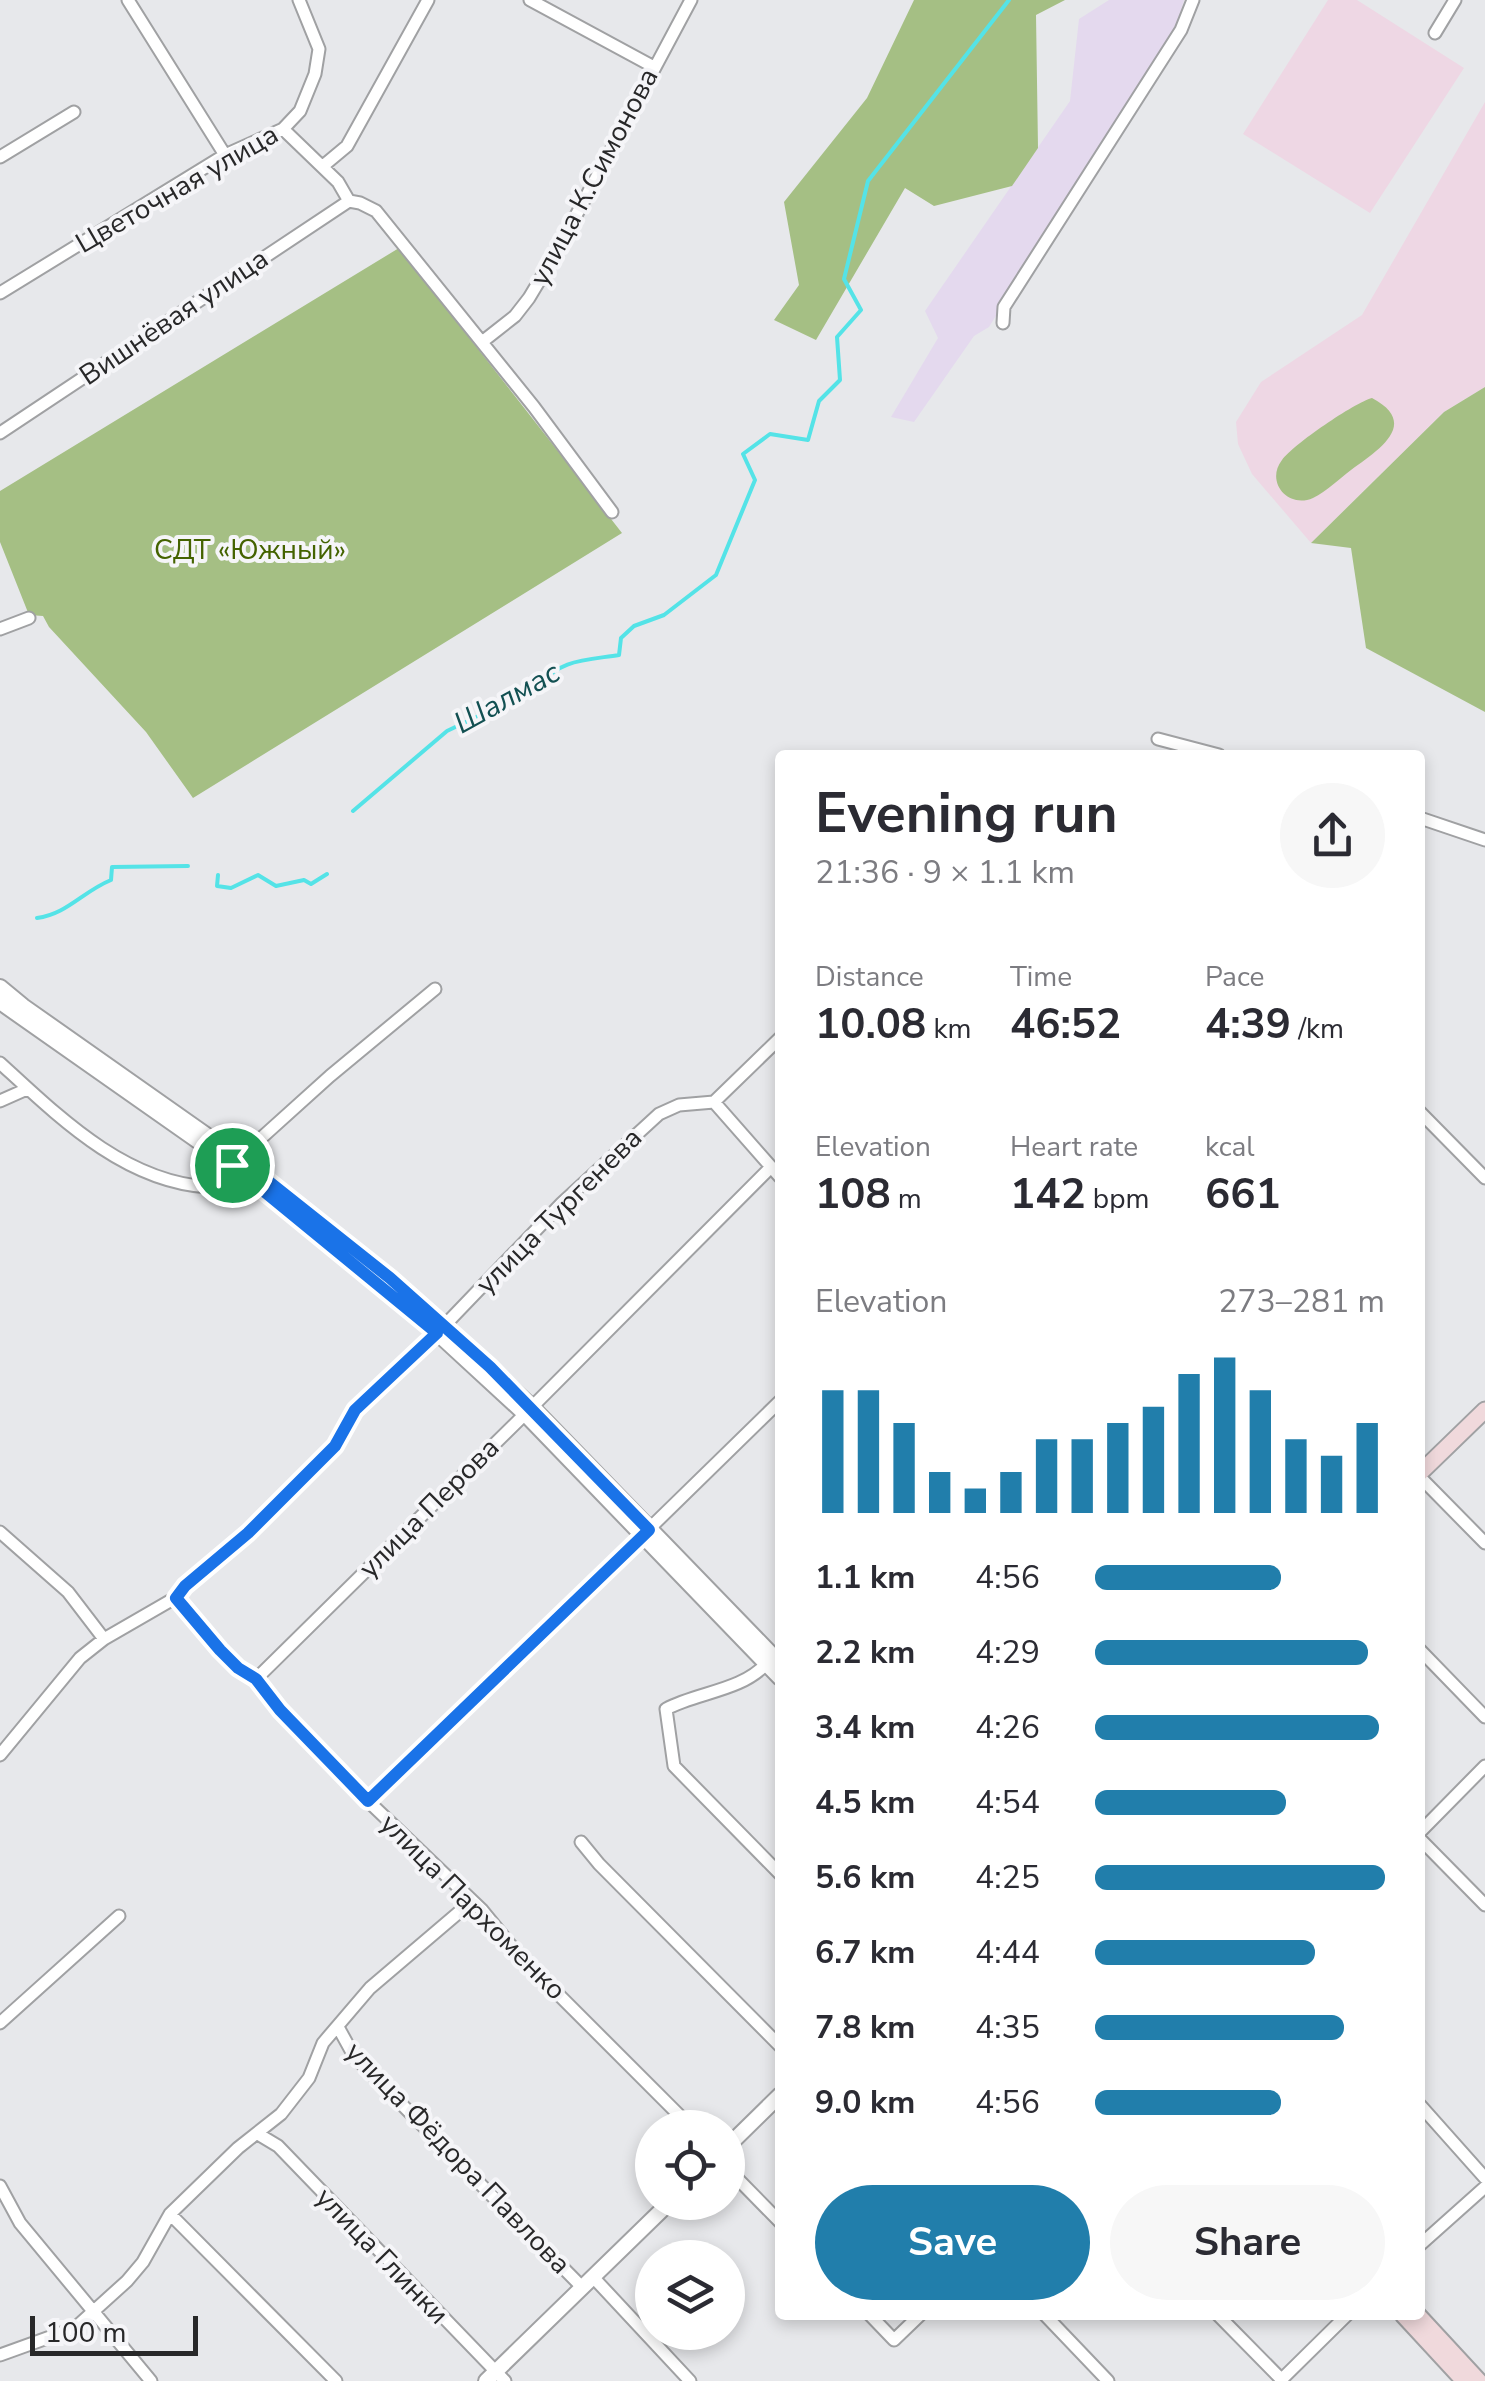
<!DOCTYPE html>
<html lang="en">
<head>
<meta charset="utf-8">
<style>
	:root { --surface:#fff; --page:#f7f7f7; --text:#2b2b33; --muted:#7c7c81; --accent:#217eab }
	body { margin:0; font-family:"Nunito Sans",sans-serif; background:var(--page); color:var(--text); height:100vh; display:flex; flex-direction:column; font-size:38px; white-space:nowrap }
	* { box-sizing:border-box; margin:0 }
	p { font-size:32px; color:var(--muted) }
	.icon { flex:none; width:55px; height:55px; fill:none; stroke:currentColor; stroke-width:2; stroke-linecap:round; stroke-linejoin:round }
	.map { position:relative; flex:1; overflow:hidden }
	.sheet { position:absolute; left:775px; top:750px; width:650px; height:1570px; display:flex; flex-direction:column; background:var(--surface); border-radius:10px; box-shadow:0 5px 15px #0003 }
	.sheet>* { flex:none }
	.buttons { position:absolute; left:635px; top:2110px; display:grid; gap:20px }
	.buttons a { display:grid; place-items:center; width:110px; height:110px; border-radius:50%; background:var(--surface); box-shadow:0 5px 15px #0003; font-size:50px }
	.scale { position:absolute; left:30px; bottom:25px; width:168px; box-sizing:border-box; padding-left:10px; border:5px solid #282829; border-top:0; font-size:28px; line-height:35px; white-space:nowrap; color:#282829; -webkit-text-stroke:8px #f5f5f8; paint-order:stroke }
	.pin { position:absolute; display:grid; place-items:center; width:85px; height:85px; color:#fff; margin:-42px; border:5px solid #fff; border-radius:50%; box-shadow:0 2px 10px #0007 }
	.round { display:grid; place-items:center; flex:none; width:105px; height:105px; border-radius:52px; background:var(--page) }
	.overview { display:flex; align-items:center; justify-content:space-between; height:170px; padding:0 40px }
	h1 { font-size:55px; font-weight:700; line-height:75px }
	.figures { display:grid; grid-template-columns:repeat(3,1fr); gap:15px; height:170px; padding:10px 40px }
	.figures div { display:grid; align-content:center }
	.figures b { font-size:42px; font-weight:700 }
	.figures small { font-size:28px; font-weight:400 }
	.figures p { font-size:28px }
	.chart { height:280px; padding:20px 40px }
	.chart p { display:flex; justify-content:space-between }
	.chart svg { width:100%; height:180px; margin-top:10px; stroke:var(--accent); stroke-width:6 }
	.button { display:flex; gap:20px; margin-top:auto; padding:20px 40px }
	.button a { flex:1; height:115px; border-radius:60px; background:var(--accent); color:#fff; font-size:40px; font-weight:700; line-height:115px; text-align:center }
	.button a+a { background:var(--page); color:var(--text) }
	ul { padding:0 40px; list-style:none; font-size:32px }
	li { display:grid; grid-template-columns:160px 120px 1fr; align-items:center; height:75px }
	li i { height:25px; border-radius:12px; background:var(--accent) }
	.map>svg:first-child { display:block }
</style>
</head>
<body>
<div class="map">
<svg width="1485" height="2381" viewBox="0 0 1485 2381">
	<rect width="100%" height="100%" fill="#e7e8eb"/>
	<path fill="#e4d9ee" d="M1109 0H1184L1176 26 989 327 974 336 914 422 891 417 938 338 925 311 1070 101 1079 19Z"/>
	<path fill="#eed7e4" d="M1328 0H1357L1464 68 1370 213 1243 134Z
		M1485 102V387L1444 412 1311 543 1252 474 1238 444 1236 422 1261 382 1362 315Z"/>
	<path fill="#a5bf84" d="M914 0H1065L1036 15 1038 148 1012 186 934 206 905 188 816 340 774 320 799 285 784 202 867 98Z
		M399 248 622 533 193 798 146 732 49 627 43 616 29 615 0 542V491Z
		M1485 387V712L1366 648 1351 548 1311 543 1444 412Z
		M1372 398C1421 424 1377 451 1351 470 1339 479 1327 491 1313 498 1288 509 1265 482 1282 460 1294 444 1354 403 1372 398Z"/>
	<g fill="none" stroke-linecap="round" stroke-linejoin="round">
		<path stroke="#54e3e7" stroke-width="4" d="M353 811 447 731 539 687C557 659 588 660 619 655L621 638 634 626 664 615 716 575 755 480 743 454 770 434 808 440 819 401 840 380 837 337 861 310 844 279 868 181 1009 0
			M218 875 217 886 231 888 258 875 276 886 304 880 311 884 327 874
			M37 918C67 914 82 892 111 880L112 867 188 866"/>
		<defs>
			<path id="minor" d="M128 0 225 155
				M530 0 654 67
				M1435 33 1455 0
				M283 129 338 182 349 201 360 203 376 211 534 407 612 512
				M0 157 74 112
				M323 166 347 146 428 0
				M0 293 225 155 283 129 300 111 315 74 319 49 299 0
				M1003 323 1004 307 1181 30 1193 0
				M482 342 515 316 529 298 556 253 691 0
				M0 433 349 201
				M0 629 29 618
				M1158 739 1219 755
				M1420 818 1485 840
				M0 1063C59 1117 124 1182 208 1187L232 1165
				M0 1101 27 1089
				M714 1102 780 1177
				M714 1102 780 1038
				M1420 1112 1485 1178
				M239 1158 330 1076 435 989
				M444 1326 562 1203 659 1114 679 1105 714 1102
				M532 1407 771 1167
				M1420 1477 1485 1543
				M649 1529 780 1401
				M0 1532 68 1592 104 1639
				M175 1598 219 1649 238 1668 256 1679 280 1710 368 1801 482 1910 517 1953 692 2128
				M1420 1650 1485 1717
				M766 1664C741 1691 698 1692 666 1709L674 1766 780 1874
				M256 1679 525 1414
				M0 1755 80 1658 104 1639 175 1598 185 1586 248 1533 335 1446 355 1410 437 1333
				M368 1801 642 1536
				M1420 1832 1485 1766
				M1420 1839 1485 1905
				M581 1842 599 1864 780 2046
				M0 2023 119 1916
				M338 2027 354 2056 582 2287
				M1420 2105 1485 2178
				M258 2134 278 2146 505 2381
				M728 2169 780 2222
				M0 2186 20 2223 151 2381
				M170 2214 336 2381
				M1420 2245 1485 2187
				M593 2277 690 2381
				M870 2315 894 2340 920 2315
				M1045 2315 1108 2381
				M1218 2315 1283 2381
				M0 2355 75 2328 127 2281 143 2262 170 2214 238 2148 281 2114 309 2078 323 2043 370 1988 471 1902
				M1280 2381 1347 2315"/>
			<path id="tertiary" d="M0 987 23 1006 239 1158 390 1278 532 1407 780 1663
				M0 1002 232 1165 437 1333 525 1414 780 1678
				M728 2146 780 2095
				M486 2381 670 2202"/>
			<path id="secondary" d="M1420 1473 1485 1410
				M1403 2315 1464 2381
				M1418 2315 1479 2381"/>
		</defs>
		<use href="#minor" stroke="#a0a1a3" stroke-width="15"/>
		<use href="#tertiary" stroke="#a0a1a3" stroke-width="18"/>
		<use href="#secondary" stroke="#a0a1a3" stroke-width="19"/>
		<use href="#minor" stroke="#fff" stroke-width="11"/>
		<use href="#tertiary" stroke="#fff" stroke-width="14"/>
		<use href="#secondary" stroke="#f0d9dc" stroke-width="15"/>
	</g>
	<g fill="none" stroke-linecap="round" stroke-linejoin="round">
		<defs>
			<path id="route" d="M239 1158 390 1278 490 1367 649 1530 368 1801 280 1710 256 1679 238 1668 220 1650 176 1598 185 1586 248 1533 335 1446 355 1410 437 1333 232 1165Z"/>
		</defs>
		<use href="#route" stroke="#fff" stroke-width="20"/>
		<use href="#route" stroke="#1a73e8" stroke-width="12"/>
	</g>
	<g text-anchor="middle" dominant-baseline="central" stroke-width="8" stroke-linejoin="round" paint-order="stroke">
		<g font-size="28" fill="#282829" stroke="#f5f5f8">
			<text transform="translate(594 177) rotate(-62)">улица К.Симонова</text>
			<text transform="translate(177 189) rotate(-30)">Цветочная улица</text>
			<text transform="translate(174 317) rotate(-34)">Вишнёвая улица</text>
			<text transform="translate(559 1211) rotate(-45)">улица Тургенева</text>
			<text transform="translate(429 1508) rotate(-45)">улица Перова</text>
			<text transform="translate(473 1907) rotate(45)">улица Пархоменко</text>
			<text transform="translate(458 2158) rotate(46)">улица Фёдора Павлова</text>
			<text transform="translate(382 2256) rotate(46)">улица Глинки</text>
		</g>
		<g font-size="28" fill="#446300" stroke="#f5f5f8">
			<text x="250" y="550">СДТ «Южный»</text>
		</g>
		<g font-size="30" font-style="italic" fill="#125052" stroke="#f5f5f8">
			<text transform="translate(507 698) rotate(-29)">Шалмас</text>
		</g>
	</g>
</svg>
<div class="buttons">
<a><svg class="icon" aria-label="locate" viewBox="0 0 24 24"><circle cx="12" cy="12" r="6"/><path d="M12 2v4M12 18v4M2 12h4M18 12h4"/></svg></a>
<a><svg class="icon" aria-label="layers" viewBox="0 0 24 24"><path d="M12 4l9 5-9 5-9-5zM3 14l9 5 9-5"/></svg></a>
</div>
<div class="scale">100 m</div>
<div class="pin" style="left:232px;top:1165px;background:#1e9e55"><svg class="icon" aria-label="arrive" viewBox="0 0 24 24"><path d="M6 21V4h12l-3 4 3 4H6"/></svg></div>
<section class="sheet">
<div class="overview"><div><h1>Evening run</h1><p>21:36 · 9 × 1.1 km</p></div><a class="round"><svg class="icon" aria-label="share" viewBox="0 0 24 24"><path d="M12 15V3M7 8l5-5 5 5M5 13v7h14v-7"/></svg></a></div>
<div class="figures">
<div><p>Distance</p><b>10.08<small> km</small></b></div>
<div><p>Time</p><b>46:52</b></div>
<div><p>Pace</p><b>4:39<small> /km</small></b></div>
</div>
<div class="figures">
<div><p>Elevation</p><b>108<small> m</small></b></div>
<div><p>Heart rate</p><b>142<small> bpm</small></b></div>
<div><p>kcal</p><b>661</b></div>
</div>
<div class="chart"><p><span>Elevation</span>273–281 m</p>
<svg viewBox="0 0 160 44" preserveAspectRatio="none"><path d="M5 44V14M15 44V14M25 44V22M35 44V34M45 44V38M55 44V34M65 44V26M75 44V26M85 44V22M95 44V18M105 44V10M115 44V6M125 44V14M135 44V26M145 44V30M155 44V22"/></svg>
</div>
<ul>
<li><b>1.1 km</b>4:56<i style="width:64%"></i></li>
<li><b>2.2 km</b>4:29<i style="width:94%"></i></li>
<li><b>3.4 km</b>4:26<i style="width:98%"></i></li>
<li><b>4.5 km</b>4:54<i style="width:66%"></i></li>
<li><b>5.6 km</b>4:25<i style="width:100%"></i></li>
<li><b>6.7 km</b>4:44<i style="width:76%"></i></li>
<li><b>7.8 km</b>4:35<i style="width:86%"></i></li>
<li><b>9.0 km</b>4:56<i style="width:64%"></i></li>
</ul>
<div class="button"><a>Save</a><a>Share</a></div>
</section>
</div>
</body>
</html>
